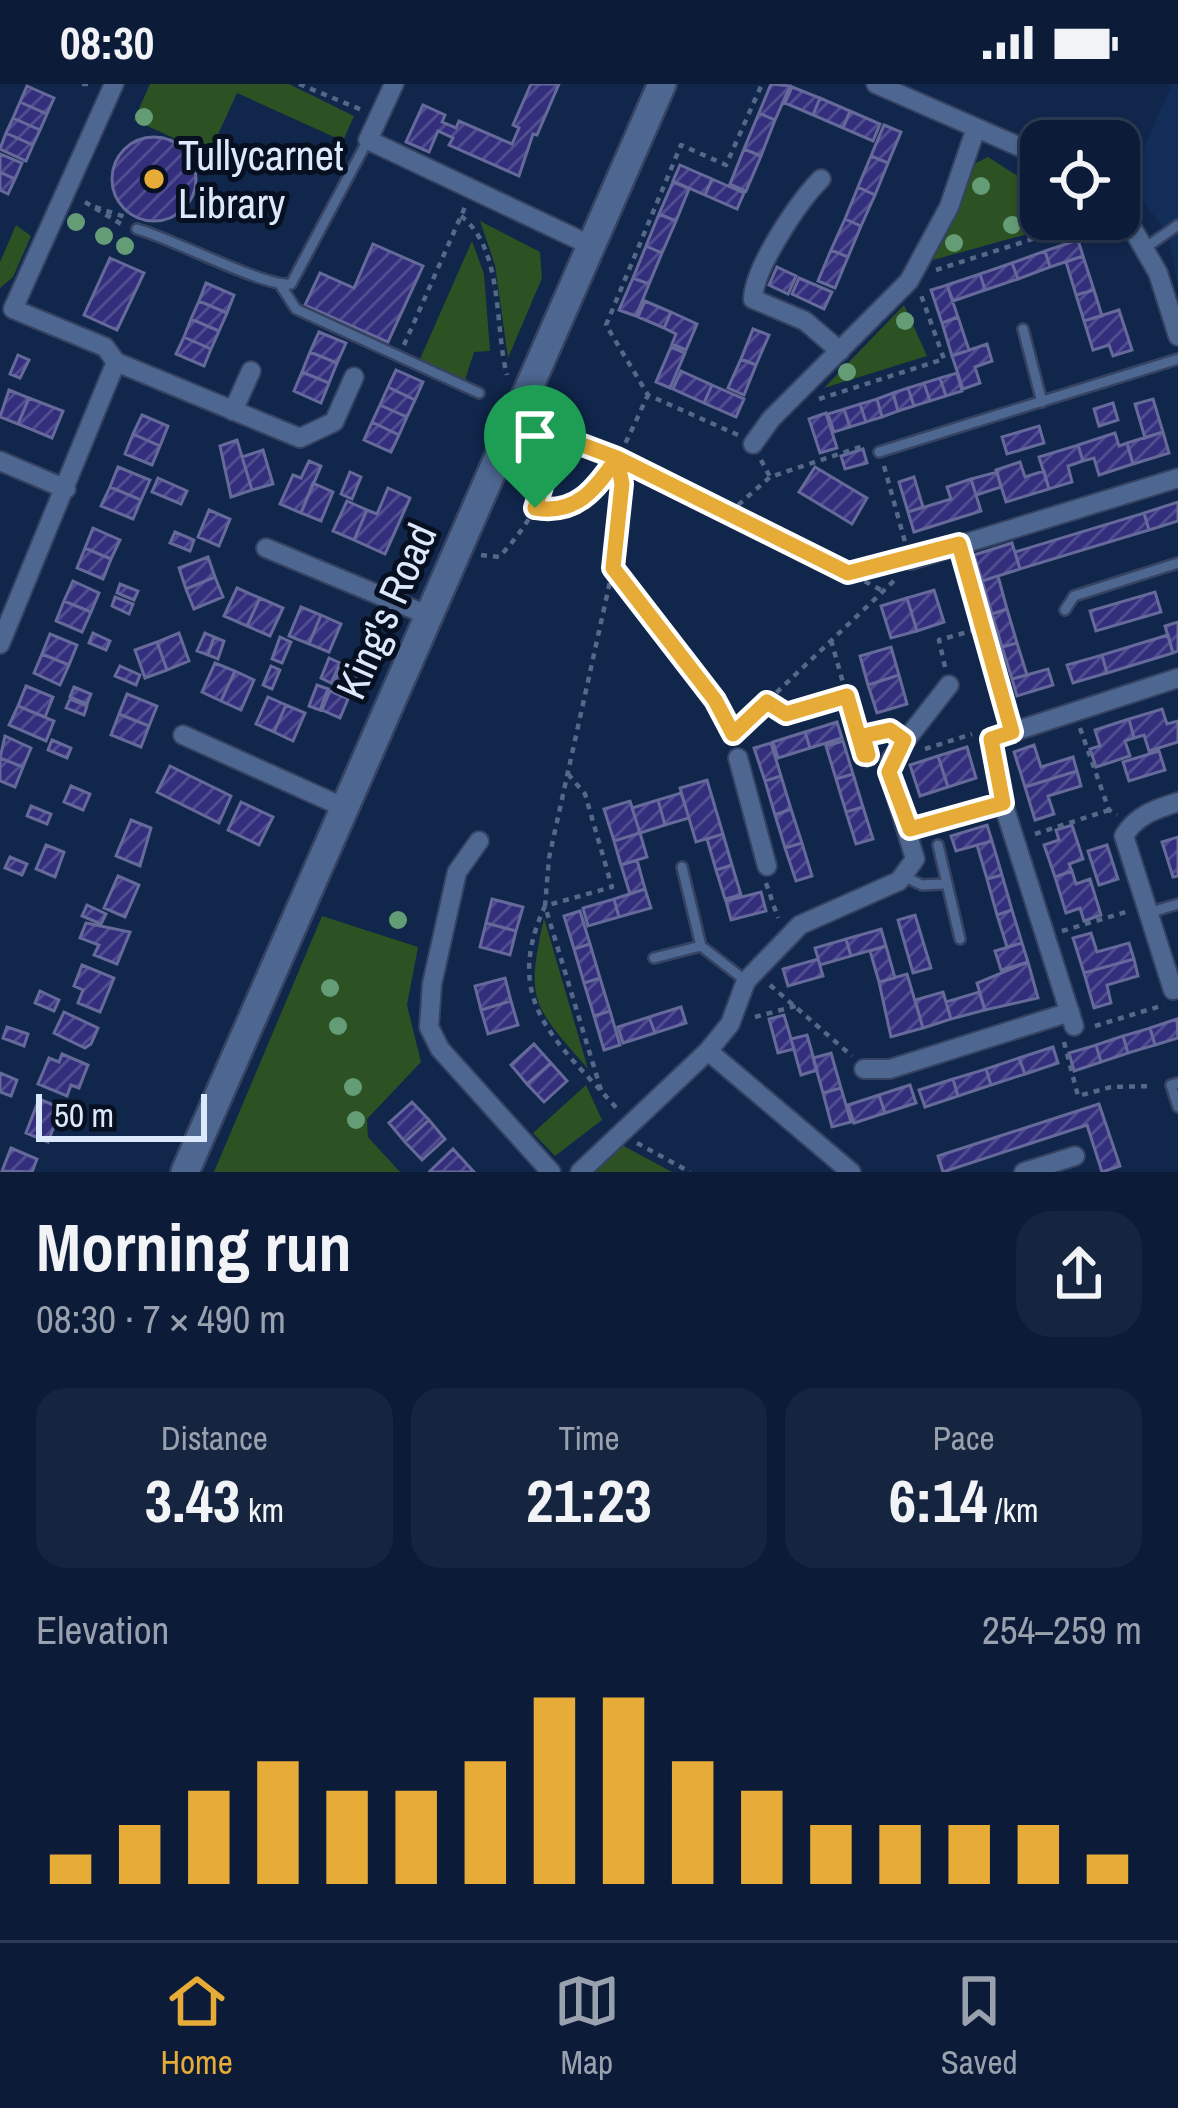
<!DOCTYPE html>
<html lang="en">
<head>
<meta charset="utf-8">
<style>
	:root { --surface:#0c1c38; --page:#152540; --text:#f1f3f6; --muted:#9aa1ae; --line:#2c3a53; --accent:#e7ac37 }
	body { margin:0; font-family:"Archivo Narrow",sans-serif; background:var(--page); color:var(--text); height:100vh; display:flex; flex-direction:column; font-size:45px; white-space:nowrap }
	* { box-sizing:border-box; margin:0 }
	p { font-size:39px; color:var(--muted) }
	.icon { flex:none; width:66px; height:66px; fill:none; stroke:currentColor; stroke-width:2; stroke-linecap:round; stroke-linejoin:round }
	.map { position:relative; height:1088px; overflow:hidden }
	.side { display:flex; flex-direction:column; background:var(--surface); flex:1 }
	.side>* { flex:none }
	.fabs { position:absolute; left:1020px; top:36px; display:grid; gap:24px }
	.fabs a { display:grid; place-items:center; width:120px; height:120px; border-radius:24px; background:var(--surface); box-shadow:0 3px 9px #0004,0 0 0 3px var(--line); font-size:60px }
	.scale { position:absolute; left:36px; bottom:30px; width:171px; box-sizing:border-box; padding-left:12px; border:6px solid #dce8fc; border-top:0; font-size:33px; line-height:42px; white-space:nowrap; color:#dce8fc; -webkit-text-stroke:9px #071020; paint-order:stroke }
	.pin { position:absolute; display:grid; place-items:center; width:102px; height:102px; color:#fff; margin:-123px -51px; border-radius:50% 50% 50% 0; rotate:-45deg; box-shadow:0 0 12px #0007 }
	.pin .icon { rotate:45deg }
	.round { display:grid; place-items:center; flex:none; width:126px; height:126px; border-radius:36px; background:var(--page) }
	.overview { display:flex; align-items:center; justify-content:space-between; height:204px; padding:0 36px }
	h1 { font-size:66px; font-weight:700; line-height:90px }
	.metrics { display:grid; grid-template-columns:repeat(3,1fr); gap:18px; height:204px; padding:12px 36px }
	.metrics div { display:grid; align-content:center; border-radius:30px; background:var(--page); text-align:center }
	.metrics b { font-size:60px; font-weight:700 }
	.metrics small { font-size:33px; font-weight:400 }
	.metrics p { font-size:33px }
	.chart { height:336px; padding:24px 36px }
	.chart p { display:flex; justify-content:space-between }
	.chart svg { width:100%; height:216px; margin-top:12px; stroke:var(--accent); stroke-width:6 }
	.status { display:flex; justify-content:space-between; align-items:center; height:84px; padding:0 60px; background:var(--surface); direction:ltr }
	.status svg { height:33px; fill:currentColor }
	.dock { display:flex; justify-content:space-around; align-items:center; height:168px; border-top:3px solid var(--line); background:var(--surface); font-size:33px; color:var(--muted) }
	.dock a { display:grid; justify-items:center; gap:6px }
	.dock .current { color:var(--accent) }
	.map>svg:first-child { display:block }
</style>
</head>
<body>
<div class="status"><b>08:30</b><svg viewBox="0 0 49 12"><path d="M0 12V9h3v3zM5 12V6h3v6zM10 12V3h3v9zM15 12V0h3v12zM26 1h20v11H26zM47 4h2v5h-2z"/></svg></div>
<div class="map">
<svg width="1178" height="1088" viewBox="0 0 1178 1088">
	<defs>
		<pattern id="building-hatch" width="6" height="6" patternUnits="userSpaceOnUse" patternTransform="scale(3)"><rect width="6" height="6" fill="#332f7c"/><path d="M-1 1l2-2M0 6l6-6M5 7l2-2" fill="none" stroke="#504d90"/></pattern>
	</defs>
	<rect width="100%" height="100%" fill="#10264b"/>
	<path fill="#132d59" d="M1172 0H1178V203L1168 150 1140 113 1133 89Z"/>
	<path fill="#2c5223" d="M150 0H289L354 32 343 57 237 9 209 70 134 36Z
		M988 73 1041 107V135H1082L933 176 976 79Z
		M480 137 540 168 542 194 508 274 495 181Z
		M16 141 31 152 13 193 0 204V178Z
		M472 157 484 190 490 267 474 268 465 296 420 275Z
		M904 221 927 272 824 304Z
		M322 832 418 863 407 921 421 978 367 1035 368 1053 400 1088H214Z
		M544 834 588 985C533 921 525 919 544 834Z
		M586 1001 602 1036 555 1072 533 1049Z
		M620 1060 672 1088H595Z"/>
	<path fill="url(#building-hatch)" stroke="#666a9a" stroke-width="3" d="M531 0H559L537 51 533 50 519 92 449 61 453 54 438 47 429 68 406 58 423 21 445 31 442 38 456 44 459 37 512 60 519 44 513 41Z
		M771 0 790 2 775 36 759 29Z
		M27 2 54 14 47 30 20 18Z
		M792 3 820 14 813 31 785 19Z
		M820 14 850 27 843 44 813 31Z
		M20 18 47 30 40 46 13 34Z
		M850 27 880 40 873 57 843 44Z
		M759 29 775 36 761 72 744 65Z
		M13 34 40 46 33 61 6 49Z
		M884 41 901 48 888 79 871 72Z
		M6 49 33 61 26 77 0 65Z
		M112 95a42 42 0 1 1 84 0a42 42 0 1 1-84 0Z
		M744 65 761 72 746 107 730 100Z
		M0 70 22 79 15 95 0 88Z
		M871 72 888 79 875 111 858 103Z
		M680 81 712 95 705 111 673 97Z
		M0 88 15 95 8 110 0 106Z
		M712 95 744 109 737 125 705 111Z
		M673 98 689 105 676 137 659 130Z
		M858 103 875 111 861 142 845 135Z
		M659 130 676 137 662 169 646 162Z
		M845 135 861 142 848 173 831 166Z
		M1078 156 1083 172 1050 183 1045 167Z
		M373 160 423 182 388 258 305 221 320 189 354 204Z
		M646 162 662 169 649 200 633 194Z
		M831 166 848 173 835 204 818 197Z
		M1045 167 1050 183 1018 195 1012 179Z
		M1083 172 1094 206 1076 211 1066 178Z
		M110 174 144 189 117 246 84 231Z
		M1012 179 1018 195 985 206 980 190Z
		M777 183 796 192 788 210 769 201Z
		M980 190 985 206 953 217 947 201Z
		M633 194 649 200 636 232 619 226Z
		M799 194 832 208 824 225 792 210Z
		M206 199 234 211 227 229 199 217Z
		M947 201 958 233 942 239 931 206Z
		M1094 206 1102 232 1084 237 1076 211Z
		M199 217 227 229 219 247 191 235Z
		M645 217 671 228 664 244 638 233Z
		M1119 226 1132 266 1113 272 1109 261 1093 266 1084 237Z
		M671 228 697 240 686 266 672 260 676 250 664 244Z
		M958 233 969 266 952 272 942 239Z
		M191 235 219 247 211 265 184 253Z
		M753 245 769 251 756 281 741 275Z
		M319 248 346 259 337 279 310 268Z
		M184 253 211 265 204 282 176 270Z
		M987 260 992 277 975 283 980 299 963 305 952 272Z
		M671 263 685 269 670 304 656 298Z
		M310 268 337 279 329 299 302 288Z
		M18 271 29 276 20 294 10 290Z
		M741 275 756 281 744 311 728 304Z
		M396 286 423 298 415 316 388 303Z
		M681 287 712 301 704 319 673 305Z
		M302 288 329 299 321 319 294 307Z
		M957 289 962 307 946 312 940 294Z
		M940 294 946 312 930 317 924 299Z
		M924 299 930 317 914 322 908 304Z
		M712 301 744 315 736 333 704 319Z
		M388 303 415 316 407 333 380 321Z
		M908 304 914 322 898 327 893 309Z
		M9 306 29 314 18 340 0 333Z
		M893 309 898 327 882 333 877 315Z
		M29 314 63 327 52 354 18 340Z
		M877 315 882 333 866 338 860 320Z
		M1153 315 1163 348 1145 354 1135 320Z
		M1113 319 1118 336 1099 342 1094 325Z
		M860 320 866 338 850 343 844 325Z
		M380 321 407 333 399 351 372 338Z
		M844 325 850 343 834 348 828 330Z
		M826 329 837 364 820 369 809 335Z
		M142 331 168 342 160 362 133 350Z
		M372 338 399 351 391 368 364 356Z
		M1039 342 1044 359 1007 370 1002 353Z
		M1163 348 1169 369 1133 380 1127 359Z
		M1115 349 1119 362 1127 359 1133 380 1099 391 1094 374 1083 377 1078 361Z
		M133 350 160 362 152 381 125 370Z
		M237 356 252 406 231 413 220 362Z
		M1078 361 1083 377 1068 382 1072 398 1049 405 1039 373Z
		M863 365 867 379 845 385 841 372Z
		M263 366 273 400 252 406 242 373Z
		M309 377 321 382 301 429 280 420 293 391 301 394Z
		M1020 378 1025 393 1044 387 1049 405 1006 418 996 386Z
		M118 383 150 396 141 416 110 403Z
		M815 383 867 414 852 440 799 408Z
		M350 388 361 393 352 415 341 410Z
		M997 388 1001 403 976 411 971 395Z
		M914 393 923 423 908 428 899 398Z
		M158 394 187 407 181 420 152 408Z
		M971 395 981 427 914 448 908 428 951 415 947 403Z
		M313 399 333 408 321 437 301 429Z
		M110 403 141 416 133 435 101 422Z
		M388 404 410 414 385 470 354 456 367 426 377 430Z
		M347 417 367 426 354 456 333 447Z
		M1178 418V437L1149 446 1144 429Z
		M209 426 230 435 219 462 198 453Z
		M1144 429 1149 446 1020 485 1015 468Z
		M93 444 120 456 111 475 85 464Z
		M175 448 194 456 190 467 170 459Z
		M1012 459 1020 485 982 497 974 471Z
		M85 464 111 475 103 495 77 484Z
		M208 473 215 493 186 505 179 484Z
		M998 492 1007 525 992 530 982 497Z
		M215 493 223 513 194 525 186 505Z
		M73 497 99 509 91 528 64 517Z
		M120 500 138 507 134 516 117 509Z
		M237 504 260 514 247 542 224 532Z
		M934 506 944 538 917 547 907 514Z
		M1155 508 1161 528 1096 547 1090 527Z
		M115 513 133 520 129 530 112 522Z
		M260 514 283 524 270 552 247 542Z
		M907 514 917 547 891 554 881 522Z
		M64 517 91 528 82 548 56 537Z
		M301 523 321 531 309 560 289 552Z
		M1007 525 1017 559 1002 563 992 530Z
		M321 531 341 540 329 568 309 560Z
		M1178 538V567L1173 569 1165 542Z
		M93 549 110 557 106 566 89 559Z
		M179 549 189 577 167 586 157 558Z
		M205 549 214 553 208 571 197 567Z
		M50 550 77 561 69 581 42 570Z
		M1168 551 1173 569 1107 589 1102 571Z
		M214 553 224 557 218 575 208 571Z
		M280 553 291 558 282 579 272 575Z
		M157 558 167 586 145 594 135 566Z
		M1017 559 1027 591 1012 595 1002 563Z
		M891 563 899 591 868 601 860 572Z
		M42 570 69 581 60 601 34 589Z
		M1102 571 1107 589 1073 599 1067 581Z
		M329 574 340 579 331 599 321 594Z
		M215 579 235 587 221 617 202 608Z
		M120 582 140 591 136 601 115 592Z
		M271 582 280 586 272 605 263 601Z
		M342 582 359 589 351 607 334 600Z
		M1048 585 1053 601 1017 612 1012 595Z
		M235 587 254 596 241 626 221 617Z
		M899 591 907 620 877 629 868 601Z
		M317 601 328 605 320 626 309 622Z
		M26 602 53 613 45 633 18 622Z
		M74 603 91 610 87 620 70 613Z
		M330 607 348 615 340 634 322 626Z
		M127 610 157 622 149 642 119 630Z
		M268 613 286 621 274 648 256 640Z
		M70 615 87 622 84 631 66 624Z
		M286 621 305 629 293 657 274 648Z
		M18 622 54 637 46 657 9 641Z
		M1162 625 1167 640 1178 637V658L1149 667 1144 651 1134 654 1129 635Z
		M119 630 149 642 141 663 111 651Z
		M1129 635 1134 654 1125 657 1130 672 1096 683 1090 665 1100 662 1095 646Z
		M837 638 842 654 810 664 805 648Z
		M805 648 810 664 778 674 773 658Z
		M5 652 31 664 23 683 0 674Z
		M52 656 71 664 67 674 48 666Z
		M843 657 853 690 836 695 826 662Z
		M771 659 781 692 765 697 754 664Z
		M1034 661 1041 683 1073 673 1077 687 1025 703 1014 668Z
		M967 663 976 694 948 703 938 672Z
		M1159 667 1165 686 1129 697 1123 678Z
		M938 672 948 703 920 712 910 681Z
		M0 674 23 683 15 703 0 697Z
		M170 682 231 712 219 739 157 708Z
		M1077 687 1081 702 1048 712 1054 730 1035 736 1025 703Z
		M853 690 863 723 846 728 836 695Z
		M781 692 791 725 775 731 765 697Z
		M707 696 723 750 696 758 680 704Z
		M71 702 90 710 83 726 64 718Z
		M681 709 689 734 665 741 658 716Z
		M658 716 665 741 640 749 632 724Z
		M630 717 640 749 614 757 604 725Z
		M241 718 273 733 259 761 228 746Z
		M31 722 51 730 47 740 27 732Z
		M863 723 873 755 856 760 846 728Z
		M791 725 802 759 785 764 775 731Z
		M131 736 151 744 140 782 116 772Z
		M987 741 992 757 956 767 951 752Z
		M1072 741 1083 775 1069 780 1072 787 1055 793 1044 761 1059 756 1056 746Z
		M640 749 647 773 621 781 614 757Z
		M723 750 732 781 716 786 707 755Z
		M1178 753V792L1173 793 1162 758Z
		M992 757 1002 791 987 795 977 761Z
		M802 759 812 792 796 797 785 764Z
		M46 761 64 768 55 793 36 785Z
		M1107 761 1118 795 1099 801 1088 767Z
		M10 773 27 780 22 791 5 784Z
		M637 776 645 805 630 810 621 781Z
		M732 781 741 811 725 815 716 786Z
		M1072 787 1076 800 1090 795 1101 831 1084 837 1080 824 1066 829 1055 793Z
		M1002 791 1012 826 997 831 987 795Z
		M118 792 139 801 125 833 104 824Z
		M645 805 651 824 619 833 614 815Z
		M761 808 766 827 731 836 726 817Z
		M492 815 523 823 516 847 486 839Z
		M614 815 619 833 588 842 583 824Z
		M87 821 106 830 101 840 82 832Z
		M1012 826 1022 859 1007 863 997 831Z
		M580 827 590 860 574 865 564 832Z
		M915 831 931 884 913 889 898 836Z
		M86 839 130 848 117 880 94 871 99 861 80 854Z
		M486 839 516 847 510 871 480 863Z
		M881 845 886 862 851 872 846 855Z
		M1091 849 1097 868 1129 859 1134 875 1084 889 1073 854Z
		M846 855 851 872 820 881 815 864Z
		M1022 859 1028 878 1001 886 995 867Z
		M590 860 600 894 584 899 574 865Z
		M886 862 895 894 879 898 870 867Z
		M818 875 823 892 788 902 783 885Z
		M1134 875 1138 892 1107 901 1111 919 1094 924 1084 889Z
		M1028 878 1038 914 985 926 977 899Z
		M82 881 114 894 100 928 78 919 83 906 74 902Z
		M907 890 923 944 891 953 879 898Z
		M505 894 511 917 481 926 475 902Z
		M600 894 610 927 594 932 584 899Z
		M40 907 59 916 54 927 35 919Z
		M943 908 951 935 923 944 915 916Z
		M979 908 985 926 951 935 946 918Z
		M511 917 518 941 488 950 481 926Z
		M681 923 686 939 655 949 649 933Z
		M610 927 620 961 604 966 594 932Z
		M64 928 98 944 91 960 85 964 54 949Z
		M784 931 794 965 778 969 769 935Z
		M649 933 655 949 623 959 618 943Z
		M1177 935 1178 954 1155 961 1150 944Z
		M7 943 28 950 24 962 3 954Z
		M1150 944 1155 961 1128 969 1123 952Z
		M807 951 817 986 801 991 791 955Z
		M1123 952 1128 969 1101 978 1096 961Z
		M534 960 551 979 527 1000 511 981Z
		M1096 961 1101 978 1074 987 1069 969Z
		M1053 963 1058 979 1025 990 1019 974Z
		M831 969 841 1004 823 1009 813 974Z
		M62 970 88 981 79 1004 71 1001 67 1012 38 1000 49 974 59 978Z
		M1019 974 1025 990 991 1001 986 985Z
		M551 979 567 997 544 1018 527 1000Z
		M986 985 991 1001 958 1012 953 995Z
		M0 989 17 996 11 1012 0 1008Z
		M953 995 958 1012 925 1023 919 1006Z
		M910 1001 916 1019 885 1029 879 1011Z
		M841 1004 851 1038 832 1043 823 1009Z
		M879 1011 885 1029 854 1039 848 1021Z
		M39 1015 61 1024 48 1058 26 1049Z
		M412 1018 429 1036 405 1058 389 1039Z
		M1099 1020 1120 1082 1102 1088 1087 1041 943 1088 938 1072Z
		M429 1036 445 1055 422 1076 405 1058Z
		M11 1064 37 1075 32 1088 2 1087Z
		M453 1065 474 1088H432L430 1087Z"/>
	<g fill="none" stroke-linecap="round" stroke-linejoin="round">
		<defs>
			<path id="lane" d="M137 145C171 154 266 204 291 200L368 56
				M1145 164 1178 141
				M281 202 296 225 479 309
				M1023 245 1042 318
				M879 368 1178 275
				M1065 526 1074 512 1178 479
				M938 761 960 855
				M682 783 701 862 746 897
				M905 793 922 801 943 800
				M1148 829 1178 820
				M654 874 701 862
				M1178 999 1171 1001 1178 1023"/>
			<path id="street" d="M114 0 13 225 105 263 116 278
				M394 0 368 56 592 162
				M876 0 1041 72
				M821 95C798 118 754 184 753 215L805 237 840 267
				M1119 121 1158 189 1178 252
				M116 278 300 354 334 338 354 293
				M233 327 251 287
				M753 360 771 335 909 197 949 123 976 44
				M0 377 66 405
				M266 464 432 533
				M911 476 1178 394
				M0 560 116 278
				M183 651 343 723
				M991 655 1178 594
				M738 674 767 782
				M1178 718C1156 725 1136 731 1124 752L1173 906 1178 905
				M1003 719 1074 942
				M479 757 457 788 432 900 429 943 440 965 551 1088
				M708 967 851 1088
				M864 985H890L1070 928
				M580 1088 708 967 730 940 746 897 800 841 899 797 915 775 889 688 891 675 949 601
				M1024 1088 1075 1072"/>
			<path id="secondary" d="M185 1088 662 0"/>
		</defs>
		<use href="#lane" stroke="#354261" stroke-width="14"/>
		<use href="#street" stroke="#354261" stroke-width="22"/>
		<use href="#secondary" stroke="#354261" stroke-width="32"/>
		<path stroke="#556887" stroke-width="4.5" stroke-dasharray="6 6" stroke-linecap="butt" d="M82 0H88
			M299 0 362 26
			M85 118 121 140
			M95 123 125 133 128 127
			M461 132C504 165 494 242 507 291
			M936 186 1095 135
			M404 261 465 123
			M819 315 944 275 921 211
			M738 351 648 311 606 241 681 61 726 81 762 0
			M761 376 770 393
			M884 382 905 458
			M536 425C600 435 625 358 648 311
			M729 429 770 393 866 361
			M481 471 499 473C530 440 554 402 544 354 584 343 831 480 883 507
			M964 477 1006 628
			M614 485 715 616 733 650
			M848 489 893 475
			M831 556 867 684
			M945 583 939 556 982 544
			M769 619 786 630 847 612
			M1080 644 1109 726 1117 731
			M733 650 898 493
			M925 665 972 650
			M864 671H868L863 653 887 646
			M995 673 999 697
			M568 690 585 710 612 803 545 822C500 920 559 958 619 1027
			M926 740 984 724
			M1035 750 1109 726
			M766 799 778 834
			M1062 847 1126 828
			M770 901 852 972
			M755 933 796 922
			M1095 942 1164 921
			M1064 958 1078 1012 1111 1003 1153 1002
			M601 1006 545 822 549 774 613 484 622 400 617 373
			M637 1059 690 1088"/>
		<use href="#lane" stroke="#4d6791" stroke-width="9"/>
		<use href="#street" stroke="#4d6791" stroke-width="18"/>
		<use href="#secondary" stroke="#4d6791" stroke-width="27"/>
	</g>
	<g fill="#649c75">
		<circle cx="144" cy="33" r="9"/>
		<circle cx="981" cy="102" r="9"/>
		<circle cx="76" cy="138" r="9"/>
		<circle cx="1012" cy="141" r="9"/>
		<circle cx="104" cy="152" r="9"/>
		<circle cx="954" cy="159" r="9"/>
		<circle cx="125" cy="162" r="9"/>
		<circle cx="905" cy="237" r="9"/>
		<circle cx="847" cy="288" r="9"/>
		<circle cx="398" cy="836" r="9"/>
		<circle cx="330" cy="904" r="9"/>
		<circle cx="338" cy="942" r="9"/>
		<circle cx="353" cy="1003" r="9"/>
		<circle cx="356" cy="1036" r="9"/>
	</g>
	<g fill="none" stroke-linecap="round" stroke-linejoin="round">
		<defs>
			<path id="route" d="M535 424C576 431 595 406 617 374L848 489 959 460 1012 648 991 655 1003 719 910 745 889 688 904 656 890 646 863 652 868 671H864L847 612 786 630 767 618 733 650 715 616 613 484 622 400 617 374 556 351 544 354 547 387 535 424"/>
		</defs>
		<use href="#route" stroke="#fff" stroke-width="24"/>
		<use href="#route" stroke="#e7ac37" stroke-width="15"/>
	</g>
	<circle fill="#e7ac37" stroke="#071020" stroke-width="4.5" cx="154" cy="95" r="12"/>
	<g text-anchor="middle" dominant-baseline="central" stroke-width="10" stroke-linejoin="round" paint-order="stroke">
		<g font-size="42" fill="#dce8fc" stroke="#071020" text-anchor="start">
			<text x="178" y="71">Tullycarnet<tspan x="178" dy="48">Library</tspan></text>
		</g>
		<g font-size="42" fill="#dce8fc" stroke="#071020">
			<text transform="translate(386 527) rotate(-66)">King's Road</text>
		</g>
	</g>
</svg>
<div class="fabs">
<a><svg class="icon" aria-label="locate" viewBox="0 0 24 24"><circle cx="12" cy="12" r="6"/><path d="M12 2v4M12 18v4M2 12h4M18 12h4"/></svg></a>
</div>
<div class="scale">50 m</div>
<div class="pin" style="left:535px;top:424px;background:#1e9e55"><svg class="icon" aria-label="arrive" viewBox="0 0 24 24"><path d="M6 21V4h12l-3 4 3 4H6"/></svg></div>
</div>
<section class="side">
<div class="overview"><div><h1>Morning run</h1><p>08:30 · 7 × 490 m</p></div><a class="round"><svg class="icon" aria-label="share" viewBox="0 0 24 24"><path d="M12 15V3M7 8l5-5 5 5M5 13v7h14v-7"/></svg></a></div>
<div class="metrics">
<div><p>Distance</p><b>3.43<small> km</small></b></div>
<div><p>Time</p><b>21:23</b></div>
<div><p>Pace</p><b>6:14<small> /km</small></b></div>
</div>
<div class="chart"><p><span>Elevation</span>254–259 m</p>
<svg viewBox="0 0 160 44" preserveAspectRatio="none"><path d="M5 44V38M15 44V32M25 44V25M35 44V19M45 44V25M55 44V25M65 44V19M75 44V6M85 44V6M95 44V19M105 44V25M115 44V32M125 44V32M135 44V32M145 44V32M155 44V38"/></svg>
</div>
</section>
<nav class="dock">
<a class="current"><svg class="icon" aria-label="home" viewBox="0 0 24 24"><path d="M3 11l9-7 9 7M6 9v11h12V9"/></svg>Home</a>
<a><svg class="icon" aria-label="map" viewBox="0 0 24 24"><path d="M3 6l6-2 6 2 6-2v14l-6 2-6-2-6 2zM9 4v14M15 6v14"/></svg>Map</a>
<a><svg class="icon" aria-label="saved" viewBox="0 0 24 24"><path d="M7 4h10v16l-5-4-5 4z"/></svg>Saved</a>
</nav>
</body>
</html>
